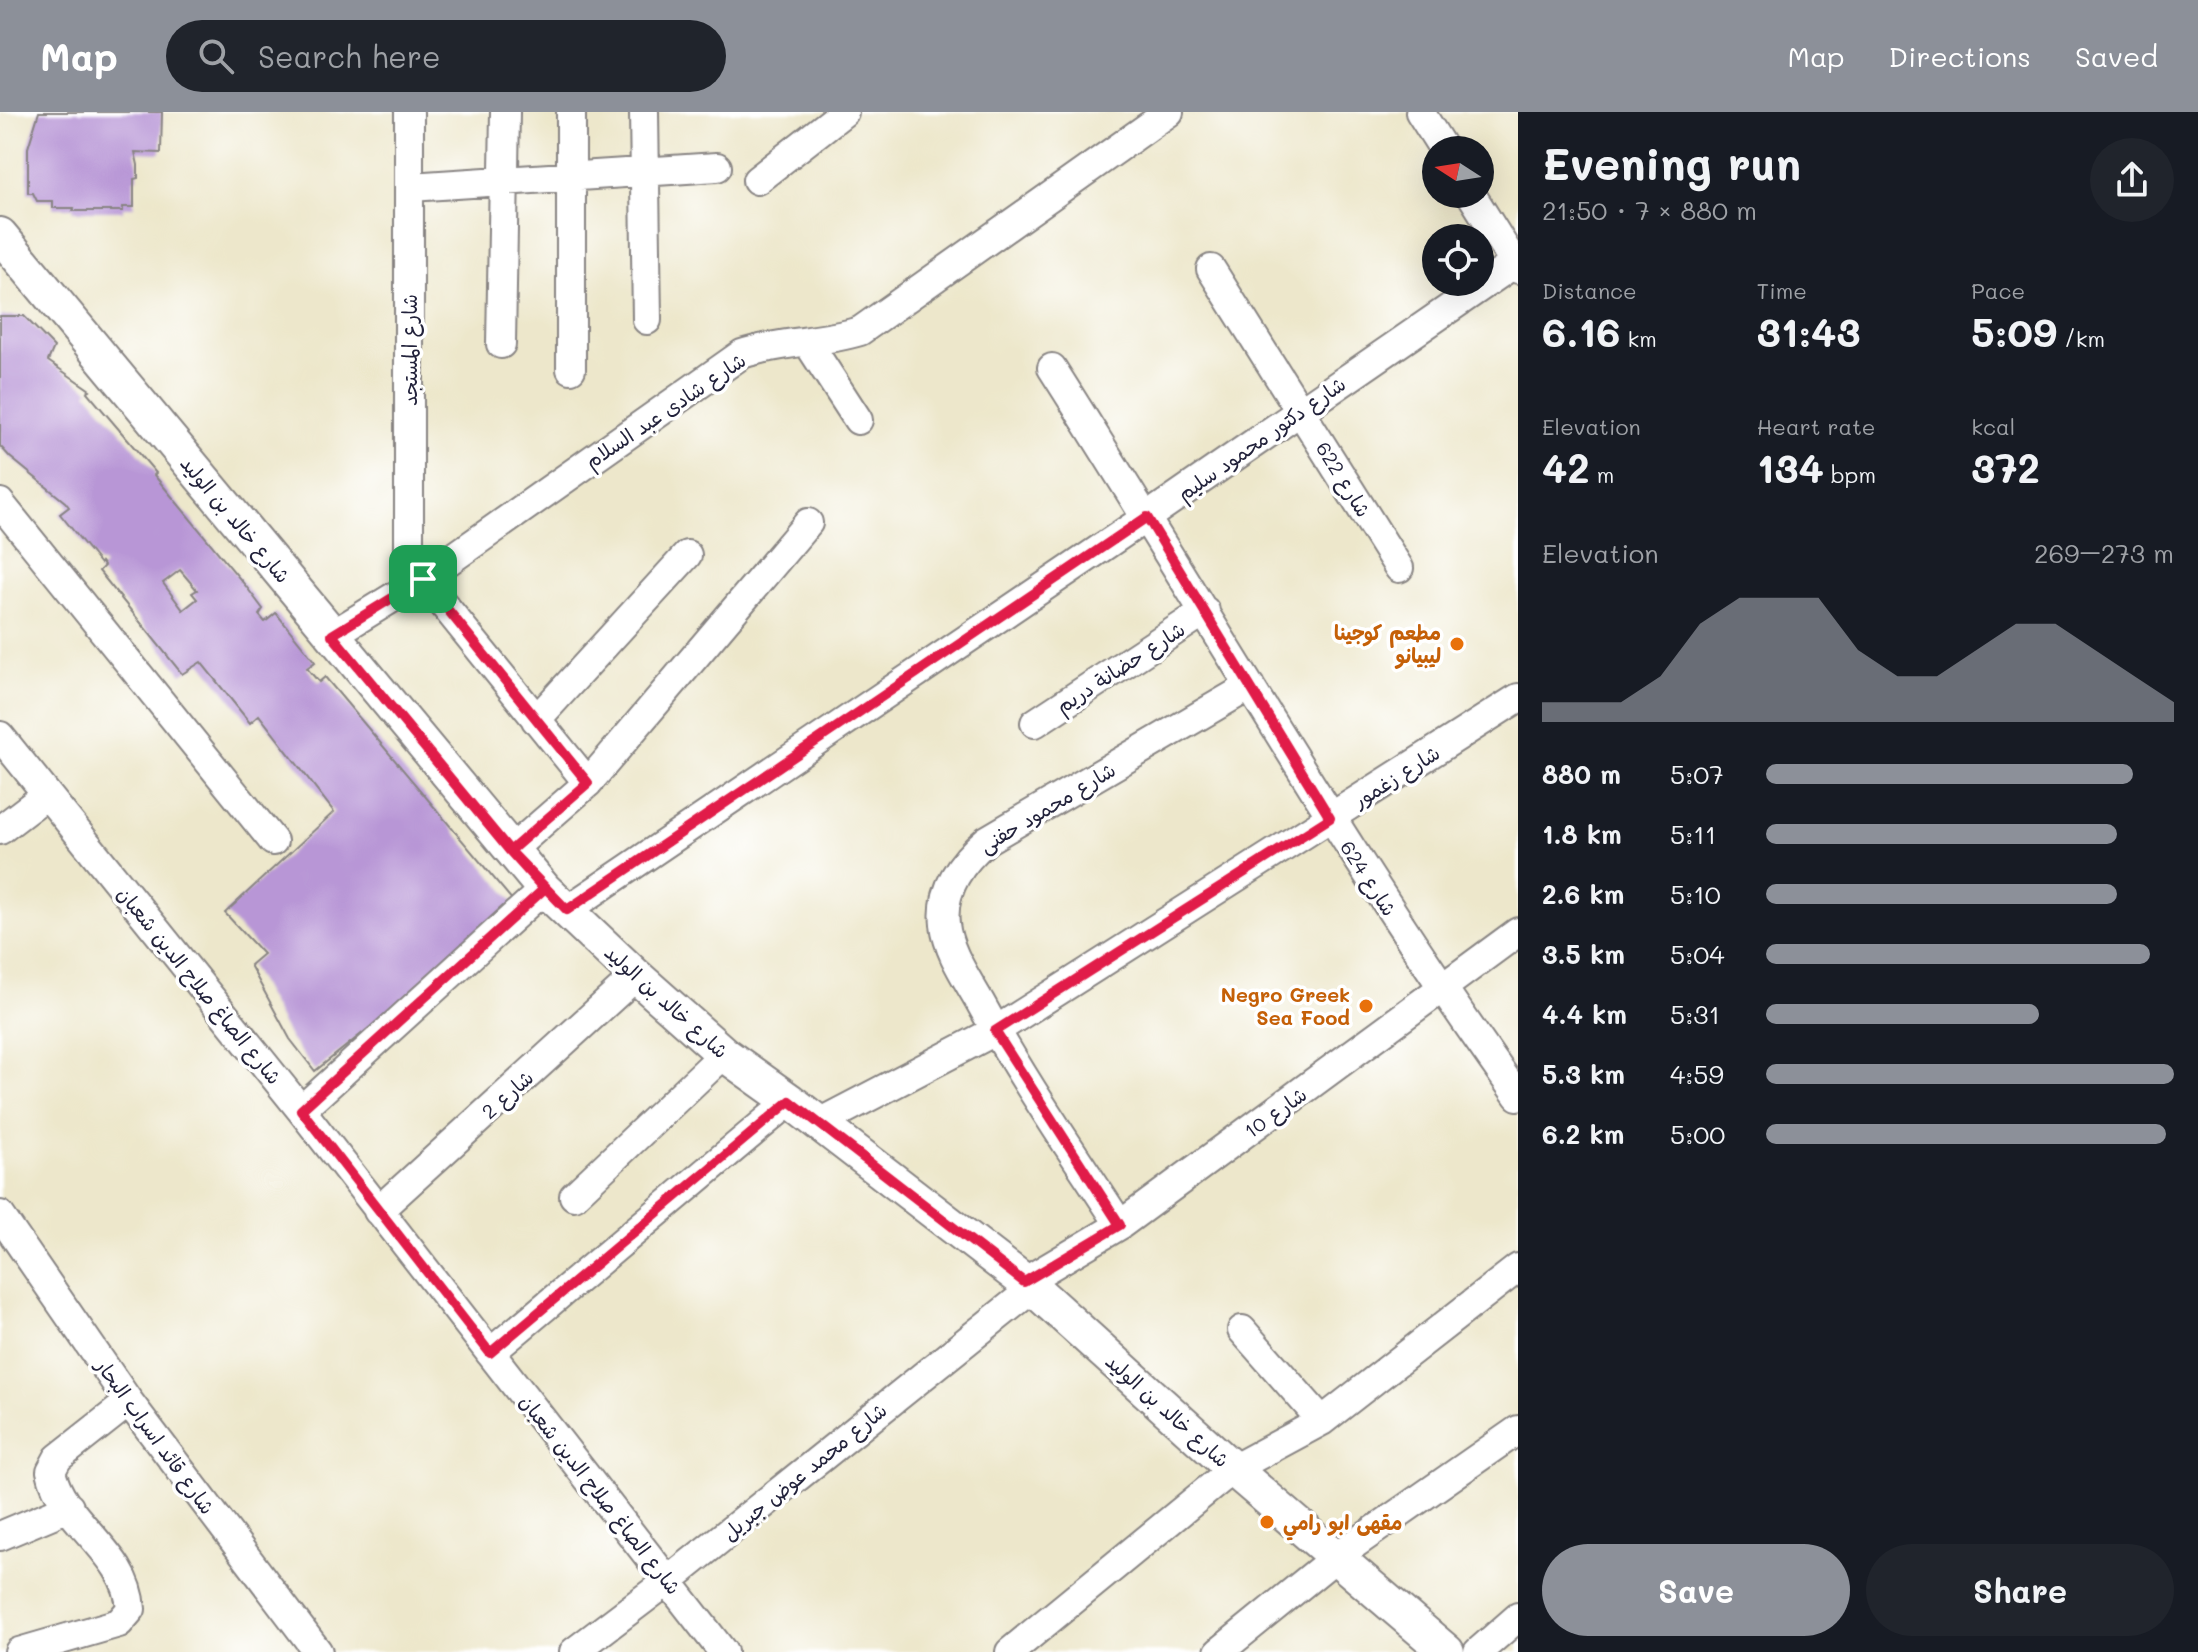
<!DOCTYPE html>
<html lang="en">
<head>
<meta charset="utf-8">
<style>
	:root { --surface:#171b24; --page:#20242c; --text:#f1f3f6; --muted:#9ea1a6; --accent:#8c9099 }
	body { margin:0; font-family:Mali,"Playpen Sans Arabic",sans-serif; background:var(--page); color:var(--text); height:100vh; display:flex; flex-direction:column; font-size:30px; white-space:nowrap }
	* { box-sizing:border-box; margin:0 }
	p { font-size:26px; color:var(--muted) }
	.icon { flex:none; width:44px; height:44px; fill:none; stroke:currentColor; stroke-width:2; stroke-linecap:round; stroke-linejoin:round }
	.map { position:relative; flex:1; overflow:hidden }
	.details { display:flex; flex-direction:column; background:var(--surface); width:680px }
	.details>* { flex:none }
	.needle { width:52px; rotate:282deg }
	.fabs { position:absolute; left:1422px; top:24px; display:grid; gap:16px }
	.fabs a { display:grid; place-items:center; width:72px; height:72px; border-radius:50%; background:var(--surface); box-shadow:0 8px 32px #0002; font-size:40px }
	.pin { position:absolute; display:grid; place-items:center; width:68px; height:68px; color:#fff; margin:-34px; border-radius:16px; box-shadow:0 4px 12px #0006 }
	.round { display:grid; place-items:center; flex:none; width:84px; height:84px; border-radius:42px; background:var(--page) }
	.summary { display:flex; align-items:center; justify-content:space-between; height:136px; padding:0 24px }
	h1 { font-size:44px; font-weight:700; line-height:60px }
	.stats { display:grid; grid-template-columns:repeat(3,1fr); gap:12px; height:136px; padding:8px 24px }
	.stats div { display:grid; align-content:center }
	.stats b { font-size:40px; font-weight:700 }
	.stats small { font-size:22px; font-weight:400 }
	.stats p { font-size:22px }
	.chart { height:224px; padding:16px 24px }
	.chart p { display:flex; justify-content:space-between }
	.chart svg { width:100%; height:144px; margin-top:8px; fill:var(--accent); opacity:.7 }
	.cta { display:flex; gap:16px; margin-top:auto; padding:16px 24px }
	.cta a { flex:1; height:92px; border-radius:48px; background:var(--accent); color:#fff; font-size:32px; font-weight:700; line-height:92px; text-align:center }
	.cta a+a { background:var(--page); color:var(--text) }
	ul { padding:0 24px; list-style:none; font-size:26px }
	li { display:grid; grid-template-columns:128px 96px 1fr; align-items:center; height:60px }
	li i { height:20px; border-radius:10px; background:var(--accent) }
	header { display:flex; align-items:center; gap:48px; box-sizing:border-box; height:112px; padding:0 40px; background:var(--accent); color:#fff }
	header strong { font-size:38px }
	nav { display:flex; gap:44px; margin-inline-start:auto; font-size:28px }
	.search { width:560px; height:72px; background:var(--page); display:flex; align-items:center; gap:20px; box-sizing:border-box; padding:0 28px; border-radius:44px; color:var(--muted); font-size:30px }
	main { display:flex; flex:1; min-height:0 }
	.map>svg:first-child { display:block }
</style>
</head>
<body>
<header>
<strong>Map</strong>
<div class="search"><svg class="icon" aria-label="search" viewBox="0 0 24 24"><circle cx="10" cy="10" r="6"/><path d="M15 15l6 6"/></svg>Search here</div>
<nav><a>Map</a><a>Directions</a><a>Saved</a></nav>
</header>
<main>
<div class="map">
<svg width="1518" height="1540" viewBox="0 0 1518 1540">
	<rect width="100%" height="100%" fill="#fff"/>
	<filter id="ink" filterUnits="userSpaceOnUse"><feTurbulence type="fractalNoise" baseFrequency=".0125" numOctaves="2"/><feDisplacementMap in="SourceGraphic" scale="16" xChannelSelector="R" yChannelSelector="G"/><feConvolveMatrix kernelMatrix="1 2 1 2 8 2 1 2 1" color-interpolation-filters="sRGB"/></filter>
	<filter id="wash" filterUnits="userSpaceOnUse"><feTurbulence type="fractalNoise" baseFrequency=".006" numOctaves="4" result="noise"/><feDisplacementMap in="SourceGraphic" scale="32" xChannelSelector="R" yChannelSelector="G"/><feGaussianBlur stdDeviation="1.8" result="paint"/><feColorMatrix in="noise" values="0 0 0 0 0 0 0 0 0 0 0 0 0 0 0 0 0 1.4 0 .05"/><feComposite in="paint" operator="in"/></filter>
	<g filter="url(#wash)">
		<rect width="100%" height="100%" fill="#ede7cb"/>
		<g id="blocks">
			<path fill="#b896d6" fill-rule="evenodd" d="M39 0H162L161 41 135 40 138 53V66L134 67V95H123V99H73L74 96H53V89H37L33 81H28V36Z
				M0 204H24L54 235 48 249 90 278 87 280 156 361 154 363 245 473 263 497 259 503 265 510 276 501 315 550 307 556 311 561 319 570 325 565 519 796 315 959 290 927 250 853 263 842 225 801 334 700 259 603 250 611 201 550 182 562 99 459 104 454 101 450 100 452 60 402 69 395 65 390 10 345 0 334ZM180 458 197 478 192 481 197 487 183 498 163 471Z"/>
		</g>
	</g>
	<g filter="url(#ink)">
		<use href="#blocks" fill-opacity="0" stroke="#888483" stroke-width="2"/>
		<g fill="none" stroke-linecap="round" stroke-linejoin="round">
			<defs>
				<path id="minor" d="M409 0V476
					M571 0V257
					M644 0 647 208
					M1420 0 1444 38
					M757 68 844 0
					M410 75 717 55
					M1471 82 1518 157
					M1211 157 1399 456
					M808 231 858 308
					M501 232 505 0
					M1052 256C1207 499 1350 750 1518 984
					M0 391 273 729
					M423 467 588 671
					M332 523 423 467 742 242C780 229 821 231 860 219L1169 0
					M536 608 687 443
					M1035 611 1205 499
					M0 624 301 998 723 1540
					M0 718 46 683
					M510 739 588 671 808 411
					M567 798 1147 405 1518 149
					M301 998 544 777
					M819 1011 995 919 1518 586
					M574 1084 724 942
					M378 1099 636 864
					M0 1103 129 1290 318 1540
					M1120 1113C1072 1039 1022 967 980 890 966 865 948 840 945 812 941 777 962 749 987 728L1250 574
					M1024 1170 1120 1113 1518 820
					M1242 1218 1322 1309
					M490 1241 790 989
					M0 1424 69 1395
					M19 1540 119 1511 131 1497C128 1440 62 1412 51 1359L58 1346 129 1290
					M574 1540 669 1468 1033 1176
					M1010 1540 1233 1357 1322 1309 1518 1156
					M1219 1540 1336 1445 1518 1318
					M1478 1540 1518 1505"/>
				<path id="tertiary" d="M0 123 544 777 636 864 724 942 790 989 1033 1176 1233 1357 1447 1540"/>
			</defs>
			<use href="#minor" stroke="#888483" stroke-width="32"/>
			<use href="#tertiary" stroke="#888483" stroke-width="38"/>
			<use href="#minor" stroke="#fff" stroke-width="28"/>
			<use href="#tertiary" stroke="#fff" stroke-width="34"/>
		</g>
	</g>
	<g fill="none" stroke-linecap="round" stroke-linejoin="round" filter="url(#ink)">
		<defs>
			<path id="route" d="M423 467 588 671 510 739 544 777 301 998 490 1241 790 989 1024 1170 1120 1113 995 919 1330 706 1147 405 567 798 510 739 332 523 423 467"/>
		</defs>
		<use href="#route" stroke="#fff" stroke-width="16"/>
		<use href="#route" stroke="#e11d48" stroke-width="10"/>
	</g>
	<g fill="#e8710a" stroke="#fff" stroke-width="3">
		<circle cx="1457" cy="532" r="8"/>
		<circle cx="1366" cy="894" r="8"/>
		<circle cx="1267" cy="1410" r="8"/>
	</g>
	<g text-anchor="middle" dominant-baseline="central" stroke-width="7" stroke-linejoin="round" paint-order="stroke">
		<g font-size="20" fill="#22223b" stroke="#fff">
			<text transform="translate(409 238) rotate(-90)">شارع المستجد</text>
			<text transform="translate(665 298) rotate(-34)">شارع شادى عبد السلام</text>
			<text transform="translate(1261 326) rotate(-35)">شارع دكتور محمود سليم</text>
			<text transform="translate(1344 367) rotate(58)">شارع 622</text>
			<text transform="translate(236 407) rotate(50)">شارع خالد بن الوليد</text>
			<text transform="translate(1120 555) rotate(-33)">شارع حضانة دريم</text>
			<text transform="translate(1396 664) rotate(-32)">شارع زغمور</text>
			<text transform="translate(1047 695) rotate(-31)">شارع محمود حفنى</text>
			<text transform="translate(1369 766) rotate(57)">شارع 624</text>
			<text transform="translate(200 873) rotate(51)">شارع الصاغ صلاح الدين شعبان</text>
			<text transform="translate(667 889) rotate(42)">شارع خالد بن الوليد</text>
			<text transform="translate(507 982) rotate(-42)">شارع 2</text>
			<text transform="translate(1275 1000) rotate(-36)">شارع 10</text>
			<text transform="translate(1168 1298) rotate(42)">شارع خالد بن الوليد</text>
			<text transform="translate(156 1324) rotate(54)">شارع قائد اسراب البحار</text>
			<text transform="translate(804 1359) rotate(-39)">شارع محمد عوض جبريل</text>
			<text transform="translate(601 1382) rotate(52)">شارع الصاغ صلاح الدين شعبان</text>
		</g>
		<g font-size="20" font-weight="bold" fill="#c56008" stroke="#fff" text-anchor="end">
			<text x="1441" y="520">مطعم كوجينا<tspan x="1441" dy="23">ليبيانو</tspan></text>
			<text x="1350" y="882">Negro Greek<tspan x="1350" dy="23">Sea Food</tspan></text>
			<text x="1283" y="1410" text-anchor="start">مقهى ابو رامي</text>
		</g>
	</g>
</svg>
<div class="fabs">
<a><svg class="needle" viewBox="-14 -14 28 28"><path d="M0-13l5 13h-10z" fill="#e53935"/><path d="M0 13l5-13h-10z" fill="#9ea1a6"/></svg></a>
<a><svg class="icon" aria-label="locate" viewBox="0 0 24 24"><circle cx="12" cy="12" r="6"/><path d="M12 2v4M12 18v4M2 12h4M18 12h4"/></svg></a>
</div>
<div class="pin" style="left:423px;top:467px;background:#1e9e55"><svg class="icon" aria-label="arrive" viewBox="0 0 24 24"><path d="M6 21V4h12l-3 4 3 4H6"/></svg></div>
</div>
<section class="details">
<div class="summary"><div><h1>Evening run</h1><p>21:50 · 7 × 880 m</p></div><a class="round"><svg class="icon" aria-label="share" viewBox="0 0 24 24"><path d="M12 15V3M7 8l5-5 5 5M5 13v7h14v-7"/></svg></a></div>
<div class="stats">
<div><p>Distance</p><b>6.16<small> km</small></b></div>
<div><p>Time</p><b>31:43</b></div>
<div><p>Pace</p><b>5:09<small> /km</small></b></div>
</div>
<div class="stats">
<div><p>Elevation</p><b>42<small> m</small></b></div>
<div><p>Heart rate</p><b>134<small> bpm</small></b></div>
<div><p>kcal</p><b>372</b></div>
</div>
<div class="chart"><p><span>Elevation</span>269–273 m</p>
<svg viewBox="0 0 160 44" preserveAspectRatio="none"><path d="M0 44V38L10 38L20 38L30 30L40 14L50 6L60 6L70 6L80 22L90 30L100 30L110 22L120 14L130 14L140 22L150 30L160 38V44z"/></svg>
</div>
<ul>
<li><b>880 m</b>5:07<i style="width:90%"></i></li>
<li><b>1.8 km</b>5:11<i style="width:86%"></i></li>
<li><b>2.6 km</b>5:10<i style="width:86%"></i></li>
<li><b>3.5 km</b>5:04<i style="width:94%"></i></li>
<li><b>4.4 km</b>5:31<i style="width:67%"></i></li>
<li><b>5.3 km</b>4:59<i style="width:100%"></i></li>
<li><b>6.2 km</b>5:00<i style="width:98%"></i></li>
</ul>
<div class="cta"><a>Save</a><a>Share</a></div>
</section>
</main>
</body>
</html>
